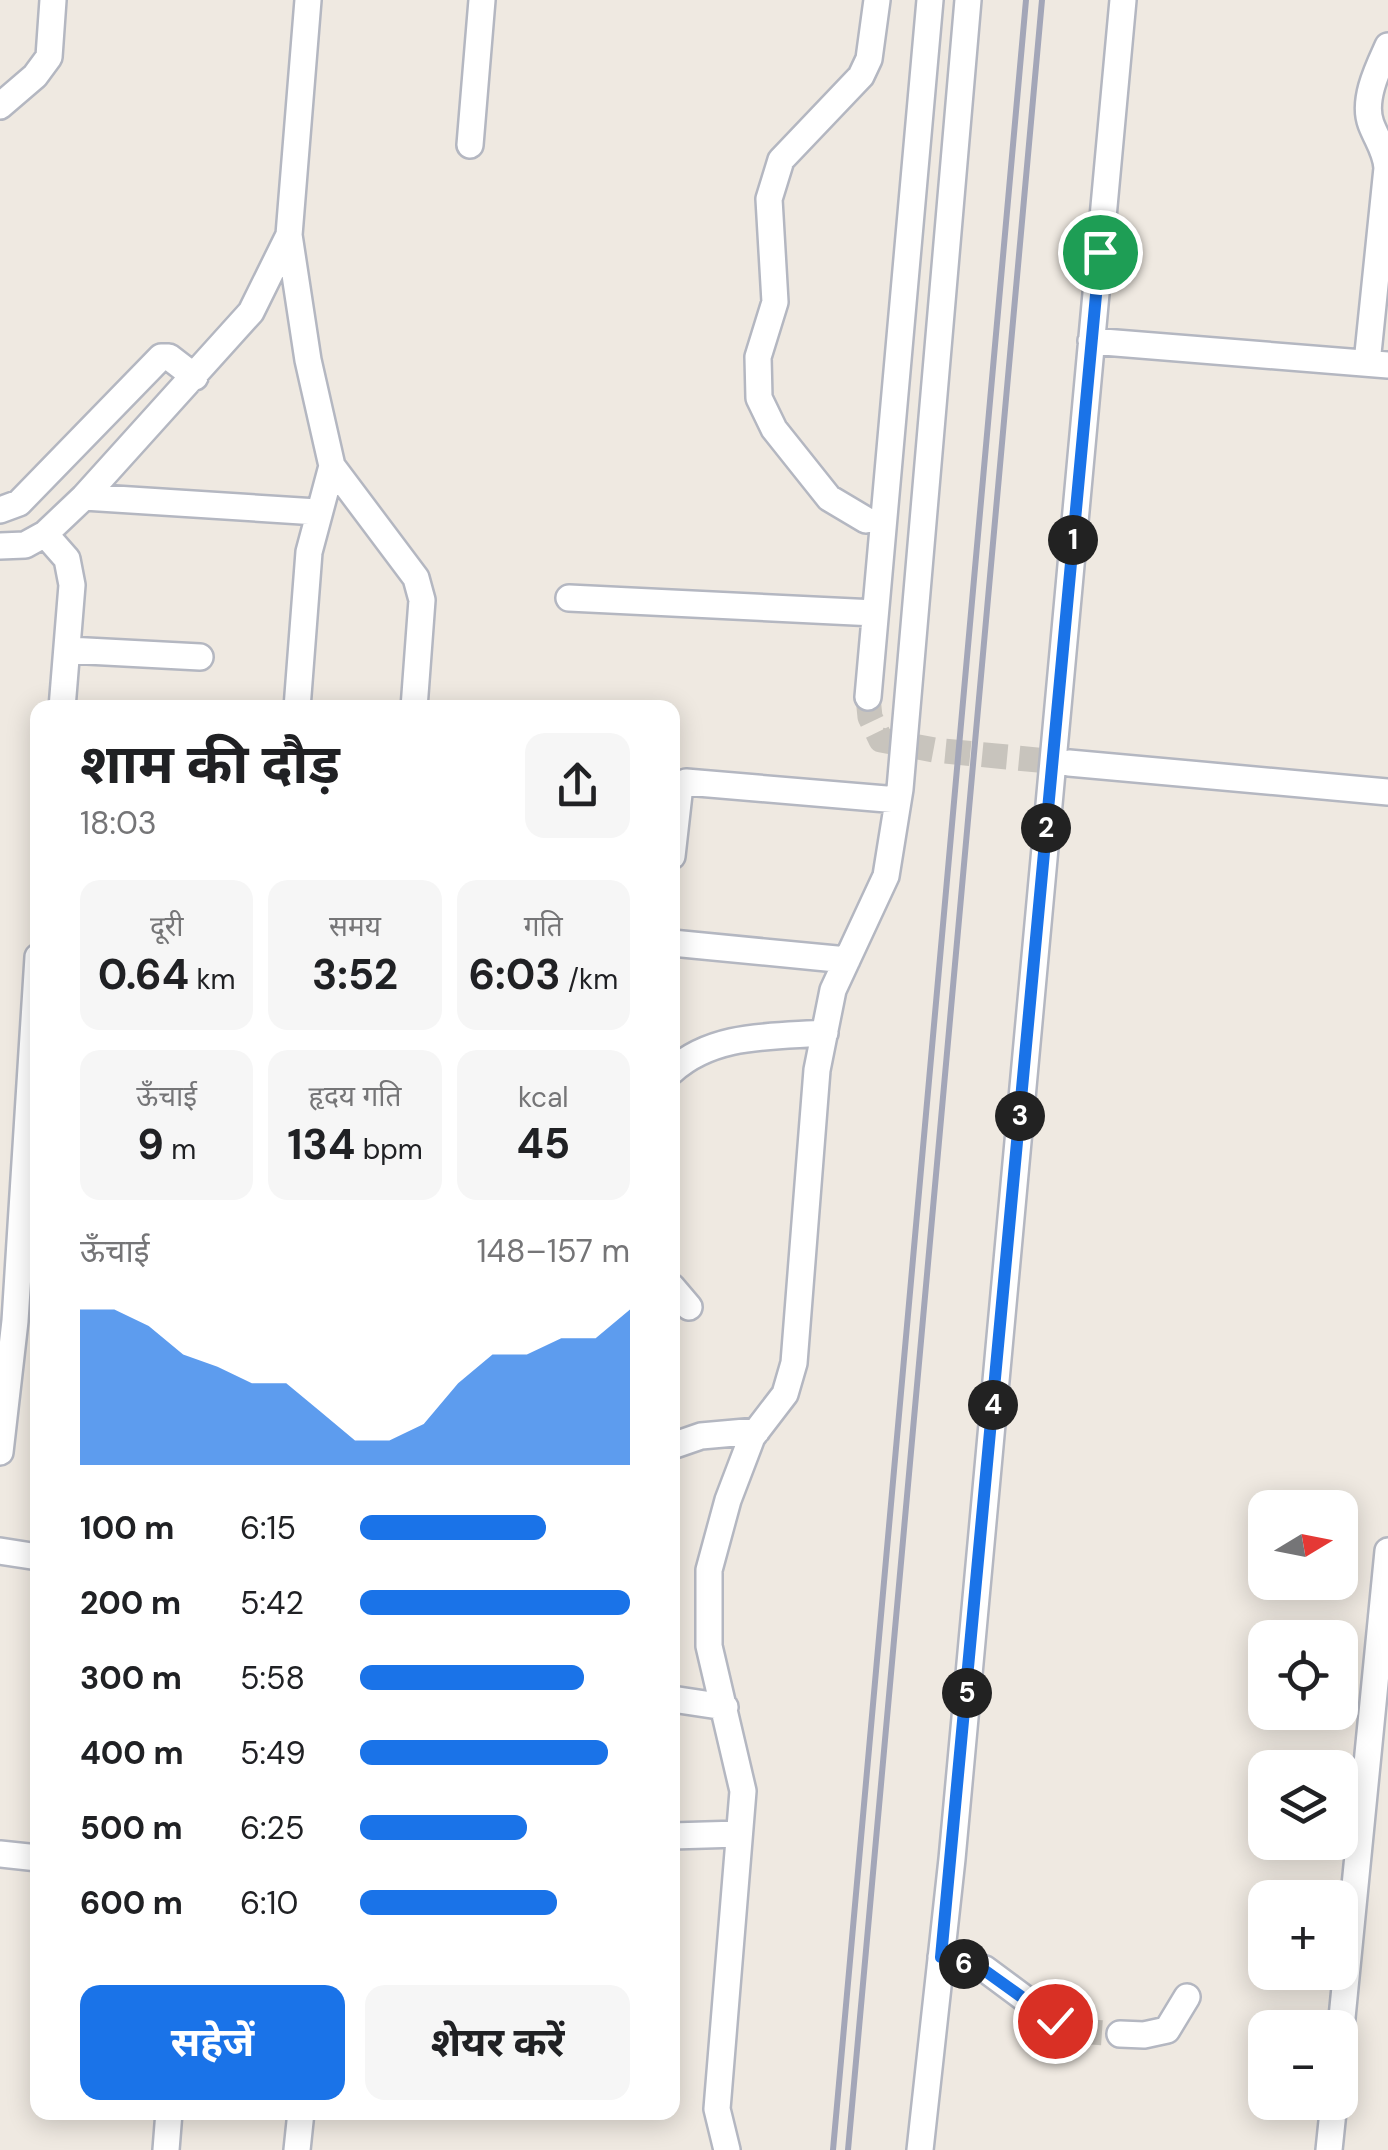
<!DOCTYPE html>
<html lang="hi">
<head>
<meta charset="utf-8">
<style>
	:root { --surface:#fff; --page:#f6f6f6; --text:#202124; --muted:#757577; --accent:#1a73e8 }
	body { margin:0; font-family:"DM Sans","Noto Sans Devanagari",sans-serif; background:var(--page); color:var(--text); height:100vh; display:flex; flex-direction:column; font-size:38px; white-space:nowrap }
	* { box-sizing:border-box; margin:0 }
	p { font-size:32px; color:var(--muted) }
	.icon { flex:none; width:55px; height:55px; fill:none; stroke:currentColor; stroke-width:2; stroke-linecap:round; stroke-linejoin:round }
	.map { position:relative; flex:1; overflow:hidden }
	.details { position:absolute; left:30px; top:700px; width:650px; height:1420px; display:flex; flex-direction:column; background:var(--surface); border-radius:20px; box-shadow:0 5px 25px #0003 }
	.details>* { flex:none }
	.needle { width:65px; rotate:80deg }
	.tools { position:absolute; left:1248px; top:1490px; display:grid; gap:20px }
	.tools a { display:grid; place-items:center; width:110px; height:110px; border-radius:20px; background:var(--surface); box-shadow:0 5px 25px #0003; font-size:50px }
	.pin { position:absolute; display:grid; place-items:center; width:85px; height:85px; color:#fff; margin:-42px; border:5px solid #fff; border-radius:50%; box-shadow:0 2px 10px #0007 }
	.km { position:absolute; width:50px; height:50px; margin:-25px; border-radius:50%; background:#222; color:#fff; font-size:28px; line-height:50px; text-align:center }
	.round { display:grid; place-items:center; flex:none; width:105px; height:105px; border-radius:20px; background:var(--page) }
	.head { display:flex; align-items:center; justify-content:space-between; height:170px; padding:0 50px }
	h1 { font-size:55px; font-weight:700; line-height:75px }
	.metrics { display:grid; grid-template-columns:repeat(3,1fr); gap:15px; height:170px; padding:10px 50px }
	.metrics div { display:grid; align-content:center; border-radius:20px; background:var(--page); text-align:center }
	.metrics b { font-size:42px; font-weight:700 }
	.metrics small { font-size:28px; font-weight:400 }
	.metrics p { font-size:28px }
	.chart { height:280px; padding:20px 50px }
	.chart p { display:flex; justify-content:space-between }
	.chart svg { width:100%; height:180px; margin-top:10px; fill:var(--accent); opacity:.7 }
	.primary-button { display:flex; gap:20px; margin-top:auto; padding:20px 50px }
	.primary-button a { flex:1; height:115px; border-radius:20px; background:var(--accent); color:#fff; font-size:40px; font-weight:700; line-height:115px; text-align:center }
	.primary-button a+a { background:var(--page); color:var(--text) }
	ul { padding:0 50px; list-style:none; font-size:32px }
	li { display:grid; grid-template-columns:160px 120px 1fr; align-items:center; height:75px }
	li i { height:25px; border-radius:12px; background:var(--accent) }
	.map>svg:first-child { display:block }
</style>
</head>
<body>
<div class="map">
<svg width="1388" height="2150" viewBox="0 0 1388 2150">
	<rect width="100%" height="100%" fill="#efe9e1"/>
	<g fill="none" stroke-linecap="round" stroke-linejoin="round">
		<path stroke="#c8c4bd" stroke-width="25" stroke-dasharray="25 12" stroke-linecap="butt" d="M868 697 870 717 881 740 934 750 1069 763
			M1077 2031 1120 2034"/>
		<defs>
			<path id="minor" d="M0 106 35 76 49 57 53 0
				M470 145 482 0
				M289 235 308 360 332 466 309 552 297 708
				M1091 341 1388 365
				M1367 363 1387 168C1386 151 1377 140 1371 124 1362 100 1378 68 1388 46
				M332 466 416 578 422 600 414 708
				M84 497 317 512
				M0 510 19 503 161 357H169L195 377
				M866 520 829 498 774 429 759 398 758 357 775 302 769 199 781 160 861 76 869 59 877 0
				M45 534 67 559 72 585 62 708
				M0 546 25 545 45 534 84 497 251 312 289 235 308 0
				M569 598 875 613
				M68 650 200 657
				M868 697 930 0
				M1069 763 1388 792
				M672 856 680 785 686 782 898 800
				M672 943 847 960
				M672 1071C714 1033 772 1037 825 1033
				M672 1287 689 1307
				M672 1446 701 1436 757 1431
				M0 1452 15 1321 38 957
				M0 1551 38 1557
				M672 1699 725 1707
				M672 1836 739 1834
				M0 1854 38 1858
				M941 1957 985 1969 1055 2021 1077 2031
				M1120 2034 1144 2035 1167 2030 1187 1997
				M1340 2038 1388 1551
				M166 2150 169 2112
				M297 2150 301 2112
				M727 2150 717 2109 743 1791 709 1646V1570L728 1500 752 1437 785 1394 794 1363 817 1070 833 990 886 876 900 789 968 0
				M920 2150 952 1859 1123 0
				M1329 2150 1334 2102"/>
		</defs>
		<use href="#minor" stroke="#b4b7c1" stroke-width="30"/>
		<use href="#minor" stroke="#fff" stroke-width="25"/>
		<path stroke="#a3a6b8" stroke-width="6" d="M833 2150 1026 0
			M848 2150 1042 0"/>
	</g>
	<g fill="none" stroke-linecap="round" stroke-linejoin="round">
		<defs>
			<path id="route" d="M1055 2021 984 1970 941 1957 1100 252"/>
		</defs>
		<use href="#route" stroke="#fff" stroke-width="20"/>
		<use href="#route" stroke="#1a73e8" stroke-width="12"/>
	</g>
</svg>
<div class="tools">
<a><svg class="needle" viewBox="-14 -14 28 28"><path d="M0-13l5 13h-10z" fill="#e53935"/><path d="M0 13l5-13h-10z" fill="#757577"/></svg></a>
<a><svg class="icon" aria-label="locate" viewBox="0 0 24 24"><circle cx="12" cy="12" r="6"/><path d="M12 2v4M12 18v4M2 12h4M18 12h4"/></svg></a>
<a><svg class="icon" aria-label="layers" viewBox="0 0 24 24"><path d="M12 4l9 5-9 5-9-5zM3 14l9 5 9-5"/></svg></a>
<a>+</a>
<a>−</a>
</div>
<div class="pin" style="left:1100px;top:252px;background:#1e9e55"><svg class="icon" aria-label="arrive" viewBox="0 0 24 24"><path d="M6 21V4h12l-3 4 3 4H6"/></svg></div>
<div class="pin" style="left:1055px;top:2021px;background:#d93025"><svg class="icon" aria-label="check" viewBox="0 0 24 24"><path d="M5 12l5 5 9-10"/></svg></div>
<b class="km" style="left:1073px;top:540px">1</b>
<b class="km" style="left:1046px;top:828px">2</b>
<b class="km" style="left:1020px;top:1116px">3</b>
<b class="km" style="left:993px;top:1405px">4</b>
<b class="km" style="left:967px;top:1693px">5</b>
<b class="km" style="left:964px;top:1964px">6</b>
<section class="details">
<div class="head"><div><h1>शाम की दौड़</h1><p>18:03</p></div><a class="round"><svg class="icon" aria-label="share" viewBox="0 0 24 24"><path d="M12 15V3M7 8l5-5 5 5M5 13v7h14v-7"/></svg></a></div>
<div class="metrics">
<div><p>दूरी</p><b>0.64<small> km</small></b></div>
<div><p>समय</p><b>3:52</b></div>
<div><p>गति</p><b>6:03<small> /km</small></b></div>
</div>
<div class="metrics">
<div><p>ऊँचाई</p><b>9<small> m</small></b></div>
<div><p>हृदय गति</p><b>134<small> bpm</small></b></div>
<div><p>kcal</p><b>45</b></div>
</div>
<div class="chart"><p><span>ऊँचाई</span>148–157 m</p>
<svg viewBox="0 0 160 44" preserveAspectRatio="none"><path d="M0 44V6L10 6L20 10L30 17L40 20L50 24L60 24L70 31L80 38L90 38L100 34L110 24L120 17L130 17L140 13L150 13L160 6V44z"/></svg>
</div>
<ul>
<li><b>100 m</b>6:15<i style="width:69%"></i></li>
<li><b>200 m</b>5:42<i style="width:100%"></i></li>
<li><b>300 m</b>5:58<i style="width:83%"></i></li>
<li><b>400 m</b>5:49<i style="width:92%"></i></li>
<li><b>500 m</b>6:25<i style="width:62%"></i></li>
<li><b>600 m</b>6:10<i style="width:73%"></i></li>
</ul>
<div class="primary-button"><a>सहेजें</a><a>शेयर करें</a></div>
</section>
</div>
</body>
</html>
